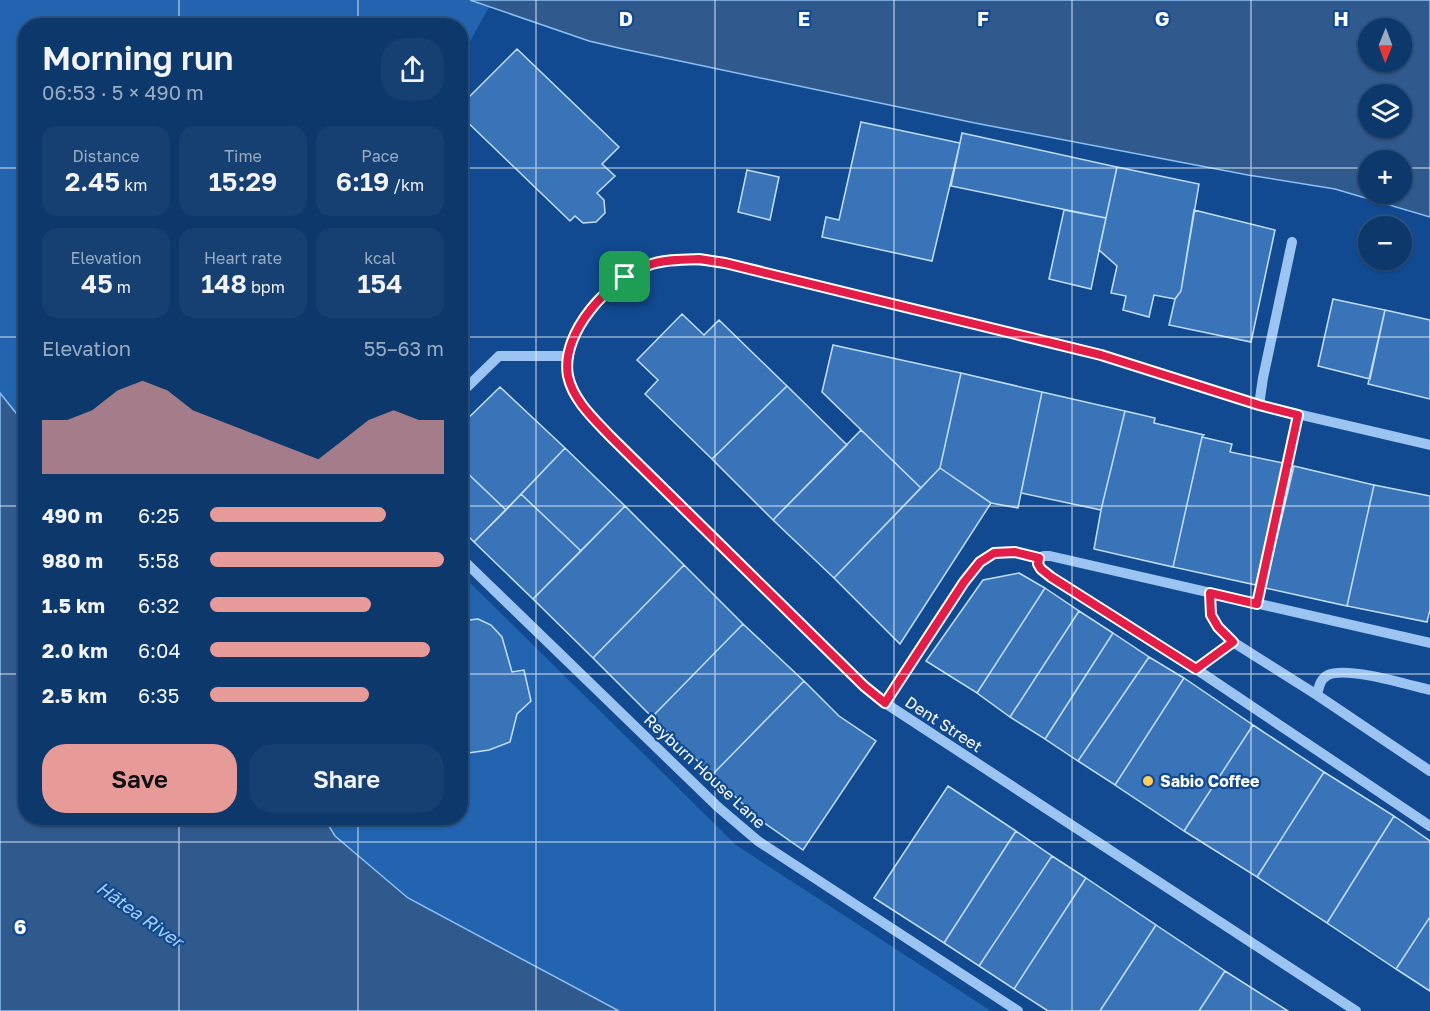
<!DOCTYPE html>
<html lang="en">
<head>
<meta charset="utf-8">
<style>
	:root { --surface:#0d386c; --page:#163f72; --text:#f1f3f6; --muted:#9aacc2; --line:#2d527f; --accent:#e69b98 }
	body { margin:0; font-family:"Golos Text",sans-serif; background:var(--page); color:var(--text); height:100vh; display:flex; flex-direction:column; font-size:22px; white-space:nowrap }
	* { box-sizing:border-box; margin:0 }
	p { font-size:20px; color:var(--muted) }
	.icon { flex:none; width:33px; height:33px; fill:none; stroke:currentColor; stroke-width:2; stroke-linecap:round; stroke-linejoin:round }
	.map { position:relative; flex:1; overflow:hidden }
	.details { position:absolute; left:18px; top:18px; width:450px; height:807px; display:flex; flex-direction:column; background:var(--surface); border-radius:24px; box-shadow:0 2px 4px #0004,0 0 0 2px var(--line) }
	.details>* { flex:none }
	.needle { width:39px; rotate:181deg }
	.controls { position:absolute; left:1358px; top:18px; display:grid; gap:12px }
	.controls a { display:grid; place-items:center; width:54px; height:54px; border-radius:50%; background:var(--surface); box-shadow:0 2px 4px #0004,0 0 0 2px var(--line); font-size:30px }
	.pin { position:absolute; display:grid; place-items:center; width:51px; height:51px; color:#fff; margin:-26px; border-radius:12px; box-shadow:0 3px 9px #0006 }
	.round { display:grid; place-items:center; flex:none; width:63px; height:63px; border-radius:24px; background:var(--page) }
	.head { display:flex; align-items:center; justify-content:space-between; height:102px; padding:0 24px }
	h1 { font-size:33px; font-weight:600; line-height:45px }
	.metrics { display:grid; grid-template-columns:repeat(3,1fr); gap:9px; height:102px; padding:6px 24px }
	.metrics div { display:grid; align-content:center; border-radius:15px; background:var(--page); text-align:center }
	.metrics b { font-size:26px; font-weight:600 }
	.metrics small { font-size:16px; font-weight:400 }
	.metrics p { font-size:16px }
	.chart { height:168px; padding:12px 24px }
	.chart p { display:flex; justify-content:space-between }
	.chart svg { width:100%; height:108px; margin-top:6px; fill:var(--accent); opacity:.7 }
	.button { display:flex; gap:12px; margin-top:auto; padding:12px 24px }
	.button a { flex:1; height:69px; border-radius:24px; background:var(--accent); color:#111; font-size:24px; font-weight:600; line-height:69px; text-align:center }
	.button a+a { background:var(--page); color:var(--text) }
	ul { padding:0 24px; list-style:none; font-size:20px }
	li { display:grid; grid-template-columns:96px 72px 1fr; align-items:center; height:45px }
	li i { height:15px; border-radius:8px; background:var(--accent) }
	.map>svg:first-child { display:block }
</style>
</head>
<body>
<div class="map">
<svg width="1430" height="1011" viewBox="0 0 1430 1011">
	<rect width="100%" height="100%" fill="#114a90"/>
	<path fill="#2264b0" d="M0 0H470L489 7 461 58 460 26H26L25 424 0 393Z
		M461 574 736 845 991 1011H619L408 898 335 836 324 818H460Z"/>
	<path fill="#305a8e" stroke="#8dbff6" stroke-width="1.5" fill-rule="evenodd" d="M470 0H1430V217L1335 189 1248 175 975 123 623 49 589 41ZM1368 28H1401V62H1368ZM1368 94H1401V128H1368ZM1401 160V194H1368V160Z
		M0 393 25 424 26 818H324L335 836 408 898 619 1011H0Z"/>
	<path fill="#3974b9" stroke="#c3defd" stroke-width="1.5" d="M517 49 619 147 602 164 615 176 597 193 604 200 605 213 596 222 583 223 575 216 570 221 460 115V106Z
		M861 122 960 143 932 261 822 237 826 217 839 220Z
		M962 133 1117 167 1106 218 951 186Z
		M1117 167 1199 184 1181 291 1175 299 1154 295 1149 317 1123 310 1126 296 1111 293 1117 266 1099 250Z
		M747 170 779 177 770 220 738 212Z
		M1064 210 1106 218 1091 289 1049 279Z
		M1194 210 1275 230 1251 342 1169 325 1175 299 1181 291Z
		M1333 299 1385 310 1370 379 1318 366Z
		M1385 310 1430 320V399L1368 384Z
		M682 314 704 335 719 320 787 386 712 459 645 394 658 380 637 360Z
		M833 345 961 373 940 468 921 488 822 392Z
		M961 373 1042 392 1018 508 991 503 940 468Z
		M787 386 847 445 773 520 712 459Z
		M500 387 565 448 506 510 460 466V426Z
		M1042 392 1125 411 1101 510 1021 493Z
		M1125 411 1155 418 1154 423 1204 435 1202 437 1173 567 1094 549 1101 510Z
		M861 430 921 488 834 578 773 520Z
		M1202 437 1232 444 1230 452 1283 463 1256 585 1173 567Z
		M565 448 625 506 581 551 521 494Z
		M460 466 506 510 474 542 460 528Z
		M1294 466 1374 485 1347 606 1265 588Z
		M940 468 991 503 900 644 834 578Z
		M1374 485 1430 496V610L1427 622 1347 606Z
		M521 494 581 551 533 599 474 542Z
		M625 506 684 565 593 658 533 599Z
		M684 565 743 624 652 717 593 658Z
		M1019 573 1045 588 977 693 926 661 983 580Z
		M1045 588 1079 611 1010 717 977 693Z
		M1079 611 1113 633 1045 739 1010 717Z
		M478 619 491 625 502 637 512 672 524 670 531 701 517 714 510 742 489 750 468 753 460 752V621Z
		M743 624 804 681 712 775 652 717Z
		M1113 633 1149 657 1078 761 1045 739Z
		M1149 657 1184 678 1115 785 1078 761Z
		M1184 678 1253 725 1184 831 1115 785Z
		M804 681 839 716 876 741 803 850 760 820 712 775Z
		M1253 725 1324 772 1257 877 1184 831Z
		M1324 772 1394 816 1327 923 1257 877Z
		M948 786 1016 831 944 943 874 898Z
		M1394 816 1430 841V917L1396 969 1327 923Z
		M1016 831 1052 856 979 966 944 943Z
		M1052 856 1086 878 1014 989 979 966Z
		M1086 878 1156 925 1100 1011H1048L1014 989Z
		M1430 917V991L1396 969Z
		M1156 925 1225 971 1199 1011H1100Z
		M1225 971 1288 1011H1199Z"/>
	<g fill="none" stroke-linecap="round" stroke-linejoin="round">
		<path stroke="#9cc4f2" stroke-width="10" d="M460 394 499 356H568
			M1259 405 1263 378 1292 242
			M460 557 718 807 758 841 1018 1011
			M1039 558 1038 564 1041 569 1051 577 1196 669 1430 826
			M1210 593 1211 615 1218 627 1233 642 1317 695 1430 771
			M1257 604 1298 415
			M1196 669 1233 642
			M1317 695C1319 687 1320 679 1328 675 1347 666 1409 685 1430 690
			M885 703 964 582 980 562 994 553 1015 552 1039 558 1044 556H1050L1430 643
			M1356 1011 885 703 864 686 588 413C581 402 572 391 569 377 559 335 613 274 652 264 676 258 700 260 725 263L1101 355 1259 405 1430 445"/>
	</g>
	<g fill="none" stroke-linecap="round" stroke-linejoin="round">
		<defs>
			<path id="route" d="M699 259 725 263 1101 355 1259 405 1298 415 1257 604 1210 593 1211 615 1218 627 1233 642 1196 669 1051 577 1041 569 1038 564 1039 558 1015 552 994 553 980 562 964 582 885 703 864 686 610 436C594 419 573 400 568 376 560 332 610 279 649 265 664 259 683 260 699 259Z"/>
		</defs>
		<use href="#route" stroke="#fff" stroke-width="12"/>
		<use href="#route" stroke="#e11d48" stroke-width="8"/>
	</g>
	<path fill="none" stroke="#fff" stroke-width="1.5" stroke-opacity="0.55" d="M179 0V26M358 0V26M536 0V1011M715 0V1011M894 0V1011M1072 0V1011M1251 0V1011M0 168H26M460 168H1368M1401 168H1430M0 337H26M460 337H1430M0 506H26M460 506H1430M0 674H26M460 674H1430M179 818V1011M358 818V1011M0 842H1430"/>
	<circle fill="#ffce5d" stroke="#114a90" stroke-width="2" cx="1148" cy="781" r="6"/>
	<g text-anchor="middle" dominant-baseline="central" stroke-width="4.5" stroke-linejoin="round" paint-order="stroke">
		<g font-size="16" fill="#fff" stroke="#114a90">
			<text transform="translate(944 724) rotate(33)">Dent Street</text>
			<text transform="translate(705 771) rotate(43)">Reyburn House Lane</text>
		</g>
		<g font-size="16" font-weight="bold" fill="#fff" stroke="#114a90" text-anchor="start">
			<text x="1160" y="781">Sabio Coffee</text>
		</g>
		<g font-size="18" font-style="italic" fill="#a8cefa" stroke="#114a90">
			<text transform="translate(140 914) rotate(35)">Hātea River</text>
		</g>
	</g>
	<g font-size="20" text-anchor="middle" font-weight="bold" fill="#fff" stroke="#114a90" stroke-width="4.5" stroke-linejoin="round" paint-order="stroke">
		<text x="626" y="26">D</text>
		<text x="804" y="26">E</text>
		<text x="983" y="26">F</text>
		<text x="1162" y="26">G</text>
		<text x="1341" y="26">H</text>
		<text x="20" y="934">6</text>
	</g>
</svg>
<div class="controls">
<a><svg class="needle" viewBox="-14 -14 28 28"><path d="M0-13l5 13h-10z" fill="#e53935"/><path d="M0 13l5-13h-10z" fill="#9aacc2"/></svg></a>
<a><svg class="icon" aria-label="layers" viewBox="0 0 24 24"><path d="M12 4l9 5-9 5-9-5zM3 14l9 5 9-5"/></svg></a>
<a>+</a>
<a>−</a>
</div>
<div class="pin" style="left:625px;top:277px;background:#1e9e55"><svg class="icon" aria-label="arrive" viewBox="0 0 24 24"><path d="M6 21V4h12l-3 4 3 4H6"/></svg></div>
<section class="details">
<div class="head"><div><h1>Morning run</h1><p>06:53 · 5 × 490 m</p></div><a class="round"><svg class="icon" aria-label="share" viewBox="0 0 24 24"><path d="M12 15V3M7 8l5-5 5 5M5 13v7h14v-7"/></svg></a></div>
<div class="metrics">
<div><p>Distance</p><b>2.45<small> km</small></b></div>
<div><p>Time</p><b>15:29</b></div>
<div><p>Pace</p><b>6:19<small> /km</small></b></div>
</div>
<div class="metrics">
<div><p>Elevation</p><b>45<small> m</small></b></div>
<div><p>Heart rate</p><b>148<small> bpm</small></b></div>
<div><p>kcal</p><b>154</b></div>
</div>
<div class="chart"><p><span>Elevation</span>55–63 m</p>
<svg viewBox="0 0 160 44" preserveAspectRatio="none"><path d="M0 44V22L10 22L20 18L30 10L40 6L50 10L60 18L70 22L80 26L90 30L100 34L110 38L120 30L130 22L140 18L150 22L160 22V44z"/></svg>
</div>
<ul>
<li><b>490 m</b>6:25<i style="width:75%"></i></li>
<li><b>980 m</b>5:58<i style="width:100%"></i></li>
<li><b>1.5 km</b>6:32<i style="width:69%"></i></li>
<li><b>2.0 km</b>6:04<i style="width:94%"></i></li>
<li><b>2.5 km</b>6:35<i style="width:68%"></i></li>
</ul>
<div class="button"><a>Save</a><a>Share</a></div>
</section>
</div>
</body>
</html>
